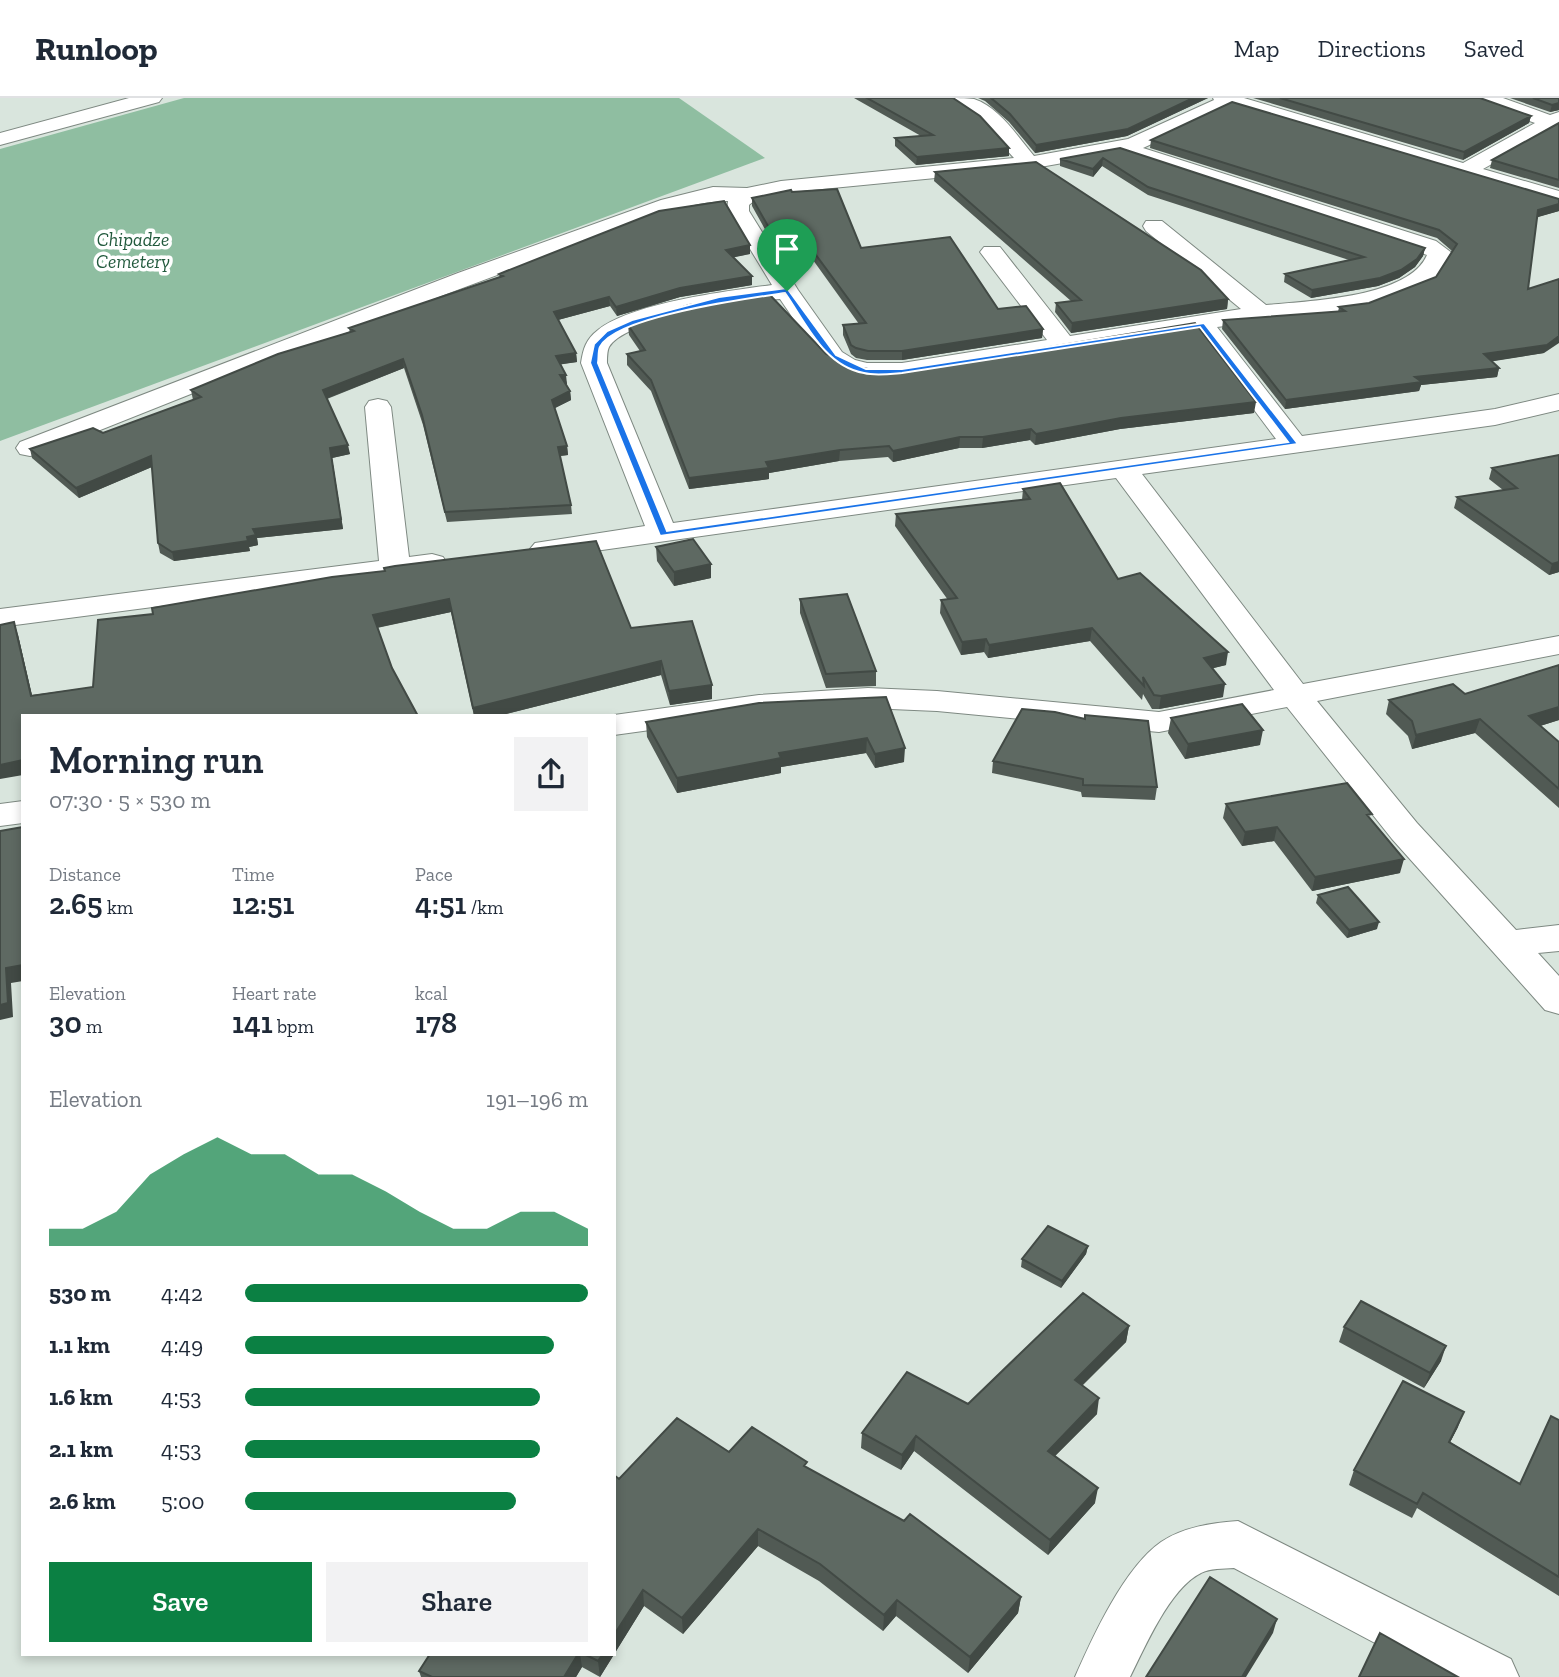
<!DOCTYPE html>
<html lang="en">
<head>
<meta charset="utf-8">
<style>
	:root { --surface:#fff; --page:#f2f2f3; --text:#1f2937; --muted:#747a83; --line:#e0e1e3; --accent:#0b8043 }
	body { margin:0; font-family:"Zilla Slab",serif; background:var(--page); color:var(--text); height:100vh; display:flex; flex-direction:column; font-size:26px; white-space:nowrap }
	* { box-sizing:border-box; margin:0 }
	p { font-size:23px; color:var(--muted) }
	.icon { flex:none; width:38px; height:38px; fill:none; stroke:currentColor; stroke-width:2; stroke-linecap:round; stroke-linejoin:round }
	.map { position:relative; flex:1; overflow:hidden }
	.side { position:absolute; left:21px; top:616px; width:595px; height:942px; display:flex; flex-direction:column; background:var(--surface); border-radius:0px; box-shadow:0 4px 10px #0003 }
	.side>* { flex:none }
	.pin { position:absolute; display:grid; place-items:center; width:60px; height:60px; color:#fff; margin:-72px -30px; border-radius:50% 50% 50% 0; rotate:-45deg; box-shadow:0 0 7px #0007 }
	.pin .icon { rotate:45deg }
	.round { display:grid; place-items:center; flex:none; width:74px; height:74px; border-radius:0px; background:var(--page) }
	.headline { display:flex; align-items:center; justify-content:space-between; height:119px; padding:0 28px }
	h1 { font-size:38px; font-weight:600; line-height:52px }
	.figures { display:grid; grid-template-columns:repeat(3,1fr); gap:10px; height:119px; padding:7px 28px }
	.figures div { display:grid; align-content:center }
	.figures b { font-size:30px; font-weight:600 }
	.figures small { font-size:19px; font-weight:400 }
	.figures p { font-size:19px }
	.chart { height:196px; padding:14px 28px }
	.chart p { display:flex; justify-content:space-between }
	.chart svg { width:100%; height:126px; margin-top:7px; fill:var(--accent); opacity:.7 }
	.primary-button { display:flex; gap:14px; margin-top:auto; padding:14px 28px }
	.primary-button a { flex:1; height:80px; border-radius:0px; background:var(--accent); color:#fff; font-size:28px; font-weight:600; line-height:80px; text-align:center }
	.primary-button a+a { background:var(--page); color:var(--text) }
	ul { padding:0 28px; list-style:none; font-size:23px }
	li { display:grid; grid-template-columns:112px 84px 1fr; align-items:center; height:52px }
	li i { height:18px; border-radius:9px; background:var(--accent) }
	header { display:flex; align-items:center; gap:42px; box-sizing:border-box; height:98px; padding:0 35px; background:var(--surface); border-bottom:2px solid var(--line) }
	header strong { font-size:33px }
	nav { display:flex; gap:38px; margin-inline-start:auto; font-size:24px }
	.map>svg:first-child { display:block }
</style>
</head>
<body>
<header>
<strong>Runloop</strong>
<nav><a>Map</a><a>Directions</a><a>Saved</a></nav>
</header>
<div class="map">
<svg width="1559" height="1579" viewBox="0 0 1559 1579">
	<rect width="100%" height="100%" fill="#d9e5dd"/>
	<path fill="#8fbea1" d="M184 0H679L765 60 0 343V51Z"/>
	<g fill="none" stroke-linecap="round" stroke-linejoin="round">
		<defs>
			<path id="minor" d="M129 0H162L159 4 0 47V35Z
				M946 0C955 0 966 0 974 1 999 9 1018 39 1034 58L1128 41 1214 2 1213 0H1244L1463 65 1535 25 1477 4 1474 0H1503L1550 17 1559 14V28L1483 71 1559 93V107L1231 9 1143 50 1436 143 1452 155 1433 185 1366 211 1217 229 1302 338 1495 311 1559 296V312L1495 327 1142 376 1303 586 1559 538V556L1317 603 1417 725 1516 832 1559 827V853L1538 855 1559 878V916L1545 912 1392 741 1287 609 1159 634 937 613 868 610 759 617 614 637V618H611L614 617 759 597 868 590 937 593 1159 614 1274 592 1116 380 545 460 535 457 530 451 535 445 645 428 581 265C583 251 586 241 598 232 632 205 727 193 772 187L727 113 728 103C682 102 603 138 557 155 383 218 212 288 40 356L30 358 20 356 16 350 20 344 458 175 661 102 713 89 747 90 781 83 1014 60 981 24ZM1119 55 1427 157C1409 200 1308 203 1266 207L1162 123H1146L1143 128 1146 133 1241 211 1070 238 1000 149H984L980 154 1047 242 902 265H867L855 262 842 254 798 192 749 113V107L755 102 781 95 1029 71ZM780 201C823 263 821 281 902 281L1195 233 1276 341 673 425 607 265C607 260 607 253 609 249 626 220 747 204 780 201Z
				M378 301 387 303 391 309 409 459 432 456 443 459 447 465 443 471 0 529V511L379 463 365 309 369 303Z
				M23 703V725L0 728V706Z
				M1238 1423 1511 1561 1519 1579H1439L1234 1470C1223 1471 1210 1470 1201 1475 1170 1490 1145 1549 1130 1579H1075C1093 1538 1124 1470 1161 1444 1183 1429 1212 1425 1238 1423Z"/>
		</defs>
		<use href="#minor" stroke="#7e8982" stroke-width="2"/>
		<use href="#minor" fill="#fff" fill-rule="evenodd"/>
	</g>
	<path fill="#515a54" d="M854 0H953L1009 58 916 67 895 48V40L921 38Z
		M978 0H1208L1127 38 1035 55 1009 24 985 3Z
		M1253 0H1480L1531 18 1529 25 1463 62Z
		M1510 0H1559V12L1550 14Z
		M1559 25V90L1490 70 1492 62Z
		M1151 42 1559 101V113L1537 119 1528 191 1544 255 1492 263 1499 270 1497 279 1421 287 1419 293 1285 311 1222 231 1223 222 1338 214 1339 209 1369 205 1436 179 1452 153 1437 140 1150 50Z
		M1120 50 1425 150 1423 158 1415 169 1399 180 1378 188 1311 200 1284 184 1285 176 1349 162 1148 97 1102 68 1093 79 1060 68V61Z
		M935 74 1228 201 1227 211 1071 235 1055 214 1056 205 1071 203 934 83Z
		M792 94 861 150 1043 231 1042 240 902 262H867L856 260 851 256 843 237V227L859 226 813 162 797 147 776 151 752 108V100Z
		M750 156 733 159 752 187 680 199 617 218 610 208 558 222 576 255 577 264 561 266 567 286H566L570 293 571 302 555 310 567 348 568 357 560 358 571 407 572 416 447 424 423 327 404 270 327 301 350 356 332 360 343 431 257 440 258 447 249 449 250 453 174 463 160 455 158 445 152 369 79 400 32 360 30 351 103 335 193 302 191 292 350 235 349 230 500 179 499 176Z
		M628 227 826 256 854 269 875 272 1254 315 1120 331 1035 347 1030 342 982 350H959L893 364 888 359 839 363 769 375V381L689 391 651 293 627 267V256L640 253 629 237Z
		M1559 357V474L1549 477 1454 410 1457 399 1503 392 1489 381 1492 370Z
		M1023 391 1118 481 1226 567 1213 570 1223 599 1159 611H1152L1143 596 1142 602 1090 543 988 560 984 554 961 557 940 515 941 502H948L895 428 896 416 1022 402Z
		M656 449 711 466V480L674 488 657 463Z
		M384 470 631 530 712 601 670 607 661 577 498 618H474L451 514 377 530 23 618 18 537 32 597 93 589 384 473Z
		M800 501 876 573V588L826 590 800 515Z
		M1465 596 1559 622 1540 628 1559 644V710L1475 635 1412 651 1408 638 1386 616 1389 602Z
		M886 599 904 664 875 670 866 655 781 669V675L677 695 647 639 646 624Z
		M1171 620 1260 647 1185 661 1168 635Z
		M993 663 1157 689 1155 702 1082 699 1081 694 992 675Z
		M1226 706 1370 721 1400 775 1312 793 1274 743 1242 748 1223 720Z
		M1318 797 1377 831 1347 840 1316 805Z
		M1088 1148 1086 1156 1061 1190 1021 1169 1022 1161Z
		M1129 1228 1126 1244 1082 1288 1097 1316 1055 1358 1095 1405 1048 1457 914 1353 901 1372 861 1350 862 1335 968 1306Z
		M1344 1229 1441 1263 1424 1290 1339 1244Z
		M1559 1322V1498L1417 1410 1412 1420 1349 1387 1354 1372 1458 1329 1450 1344 1520 1386Z
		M729 1354 806 1369 1021 1499 1018 1515 968 1575 896 1518 883 1533 819 1483 758 1448 683 1536 644 1508 600 1579 582 1569 576 1579H421L419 1573 430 1556H614L619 1381Z"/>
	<path fill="#424a45" d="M1193 0H1208L1127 38 1035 55 1036 47Z
		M1559 5V12L1550 14 1552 7Z
		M1531 18 1529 25 1463 62 1464 54Z
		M1009 50V58L916 67 917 59Z
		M1103 60 1102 68 1093 79V71Z
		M1559 106V113L1535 120 1538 112Z
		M797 138V147L776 151V142Z
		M750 147V156L726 161V152Z
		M1425 150 1423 158 1415 169 1399 180 1378 188 1311 200 1312 192Z
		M752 178V187L680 199 617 218 616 209 680 190Z
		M609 199 610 208 554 223V214Z
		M1228 201 1227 211 1071 235 1072 225Z
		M1043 231 1042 240 902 262V253Z
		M1559 238V245L1544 255 1482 265 1484 256Z
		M576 255 577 264 557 267 556 258Z
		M403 261 404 270 325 301 323 292Z
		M1499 270 1497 279 1421 287 1419 293 1285 311 1286 302 1415 279Z
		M560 277H566L567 286 561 287Z
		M570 293 571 302 553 311 552 302Z
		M1256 304 1254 315 1120 331 1035 347 1036 336 1121 320Z
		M1031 331 1030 342 982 350 983 339Z
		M960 339 959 350 893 364V353Z
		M348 347 350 356 332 360 343 431 257 440 258 447 249 449 250 453 174 463 172 454 247 439 330 350Z
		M567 348 568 357 559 358 558 349Z
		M840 352 839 363 769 375V381L689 391V380L766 364Z
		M151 358 154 368 79 400 76 390Z
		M1559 464V474L1549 477 1552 466Z
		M711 466V480L674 488V474Z
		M449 501 451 514 375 530 373 517Z
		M14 524 18 537 35 611 31 598Z
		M1092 530 1090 543 988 560 989 547Z
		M986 541 984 554 961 557 962 544Z
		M1228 554 1226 567 1202 573 1204 560Z
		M661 563V577L498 618H474L473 610Z
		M1225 586 1223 599 1159 611 1161 598Z
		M712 587V601L670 607 669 593Z
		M1559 609V622L1524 633 1529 618Z
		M1480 621 1475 635 1412 651 1416 637Z
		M1263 632 1260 647 1185 661 1188 646Z
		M867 640 866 655 781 669V675L677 695V680L779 655Z
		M905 650 904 664 875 670V656Z
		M23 662V677L0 681V667Z
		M1277 729 1274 743 1242 748 1245 734Z
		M1404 761 1400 775 1312 793 1315 779Z
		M1379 824 1377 831 1347 840 1349 832Z
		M23 867V883L11 885 13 919 0 922V907L6 870Z
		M1088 1148 1086 1156 1061 1190 1062 1183Z
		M1129 1228 1126 1244 1072 1297 1075 1282Z
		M1446 1248 1441 1263 1424 1290 1430 1275Z
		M1099 1300 1097 1316 1045 1368 1048 1353Z
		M1464 1314 1458 1329 1443 1358 1449 1344Z
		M916 1338 914 1353 901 1372 902 1357Z
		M1098 1390 1095 1405 1048 1457 1050 1442Z
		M758 1431V1448L683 1536 682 1520Z
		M643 1492 644 1508 600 1579 598 1563 603 1556H614V1537Z
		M1021 1499 1018 1515 968 1575 970 1559Z
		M897 1502 896 1518 883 1533 884 1517Z
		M1277 1521 1273 1535 1246 1579H1242Z
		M578 1556H580L582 1569 576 1579H564Z"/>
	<path fill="#5e6962" stroke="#424a45" stroke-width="2" d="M867 0H953L980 18 1009 50 917 59 895 40 933 37Z
		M991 0H1193L1128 31 1036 47 1010 16Z
		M1280 0H1480L1531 18 1464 54Z
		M1533 0H1559V5L1552 7Z
		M1232 4 1559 101V106L1538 112 1528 191 1559 181V238L1547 247 1484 256 1499 270 1415 279 1422 284 1286 302 1223 222 1345 213 1339 209 1369 205 1436 179 1457 146 1439 132 1151 42Z
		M1559 25V82L1492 62Z
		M1120 50 1425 150 1417 161 1401 172 1380 180 1312 192 1285 176 1364 159 1148 89 1103 60 1093 71 1060 61Z
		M1036 64 1201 172 1228 201 1072 225 1056 205 1081 202 935 74Z
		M837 91 861 150 950 139 998 211 1026 208 1043 231 902 253H868L856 250 851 247 843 227 866 225 813 153 797 138 776 142 752 100 791 92 792 94Z
		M724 103 750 147 726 152 752 178 680 190 616 209 609 199 554 214 576 255 556 258 566 277H560L570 293 552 302 567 348 558 349 571 407 445 414 422 317 403 261 323 292 348 347 330 350 341 421 253 431 256 437 247 439 248 443 172 454 158 445 151 358 76 390 30 351 93 330 103 335 201 299 191 292 278 256 354 233 349 230 503 178 499 176 659 113Z
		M768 195 826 256 854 269 875 272 903 273 1195 225 1256 304 1121 320 1036 336 1031 331 983 339H960L893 353 889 348 840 352 766 364 769 370 689 380 651 282 627 256 645 252 628 227 689 207Z
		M1559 357V464L1552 466 1457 399 1517 390 1492 370Z
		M1060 385 1118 481 1140 475 1228 554 1204 560 1225 586 1161 598 1154 597 1143 579 1144 588 1092 530 989 547 986 541 962 544 941 502 957 500 896 416 1030 401 1023 391Z
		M693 441 711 466 674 474 656 449Z
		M596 443 631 530 692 523 712 587 669 593 661 563 473 610 449 501 373 517 392 570 418 618H23V662L0 667V527L14 524 31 598 93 589 98 522 153 516 152 510 332 479 385 473 384 470 395 468Z
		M847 496 876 573 826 576 800 501Z
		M1559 567V609L1529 618 1559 644V691L1480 621 1416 637 1412 623 1389 602 1453 586 1465 596Z
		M886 599 905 650 875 656 867 640 779 655 781 660 677 680 646 624 759 605Z
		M1242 606 1263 632 1188 646 1171 620Z
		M1022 611 1055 614 1085 621V617L1148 623 1157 689 1083 687V681L993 663Z
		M1347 685 1372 716 1367 717 1404 761 1315 779 1277 729 1245 734 1226 706Z
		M23 729V867L6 870 8 905 0 907V733Z
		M1348 789 1379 824 1349 832 1318 797Z
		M1048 1128 1088 1148 1062 1183 1022 1161Z
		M1083 1195 1129 1228 1075 1282 1099 1300 1048 1353 1098 1390 1050 1442 916 1338 902 1357 862 1335 907 1274 968 1306Z
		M1361 1203 1446 1248 1430 1275 1344 1229Z
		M1403 1283 1464 1314 1449 1344 1520 1386 1551 1318 1559 1322V1479L1423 1395 1417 1406 1354 1372Z
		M677 1320 729 1354 752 1329 807 1364 804 1368 904 1423 910 1416 1021 1499 970 1559 897 1502 884 1517 820 1466 758 1431 682 1520 643 1492 614 1537V1377L619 1381Z
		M1210 1479 1277 1521 1242 1579H1146Z
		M1380 1535 1458 1579H1359Z
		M430 1556H578L564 1579H432L419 1573Z
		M584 1556H603L598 1563Z"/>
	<path fill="#1a73e8" stroke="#fff" stroke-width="2" fill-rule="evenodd" d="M787 190 836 257 866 271H902L1204 225 1298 346 660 438 590 265 594 246 607 233 632 222 719 199ZM785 195C806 225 824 268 864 275 875 278 890 276 902 275L1200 229 1288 344 667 433 598 265C599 260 598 253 600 249 615 218 751 200 785 195Z"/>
	<g text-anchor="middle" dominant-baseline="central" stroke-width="7" stroke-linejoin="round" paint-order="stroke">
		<g font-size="19" font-style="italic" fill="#21593c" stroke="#fff">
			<text x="133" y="141">Chipadze<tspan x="133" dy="22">Cemetery</tspan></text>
		</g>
	</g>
</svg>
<div class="pin" style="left:787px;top:193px;background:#1e9e55"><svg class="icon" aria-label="arrive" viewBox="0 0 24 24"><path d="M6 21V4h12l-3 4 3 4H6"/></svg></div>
<section class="side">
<div class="headline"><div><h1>Morning run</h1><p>07:30 · 5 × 530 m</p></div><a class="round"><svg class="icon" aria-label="share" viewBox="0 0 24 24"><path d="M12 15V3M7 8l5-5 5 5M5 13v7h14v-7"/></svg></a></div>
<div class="figures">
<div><p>Distance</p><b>2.65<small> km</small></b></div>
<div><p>Time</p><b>12:51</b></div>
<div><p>Pace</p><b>4:51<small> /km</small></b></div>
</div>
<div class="figures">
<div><p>Elevation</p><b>30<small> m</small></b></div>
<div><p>Heart rate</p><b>141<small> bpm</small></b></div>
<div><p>kcal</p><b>178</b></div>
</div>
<div class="chart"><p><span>Elevation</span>191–196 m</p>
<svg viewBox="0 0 160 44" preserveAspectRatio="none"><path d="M0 44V38L10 38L20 32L30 19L40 12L50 6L60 12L70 12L80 19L90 19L100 25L110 32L120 38L130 38L140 32L150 32L160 38V44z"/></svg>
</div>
<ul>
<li><b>530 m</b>4:42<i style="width:100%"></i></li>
<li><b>1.1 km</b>4:49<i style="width:90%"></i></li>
<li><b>1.6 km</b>4:53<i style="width:86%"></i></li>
<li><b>2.1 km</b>4:53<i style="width:86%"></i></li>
<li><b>2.6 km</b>5:00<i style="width:79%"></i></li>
</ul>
<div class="primary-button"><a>Save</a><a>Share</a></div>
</section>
</div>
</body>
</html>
